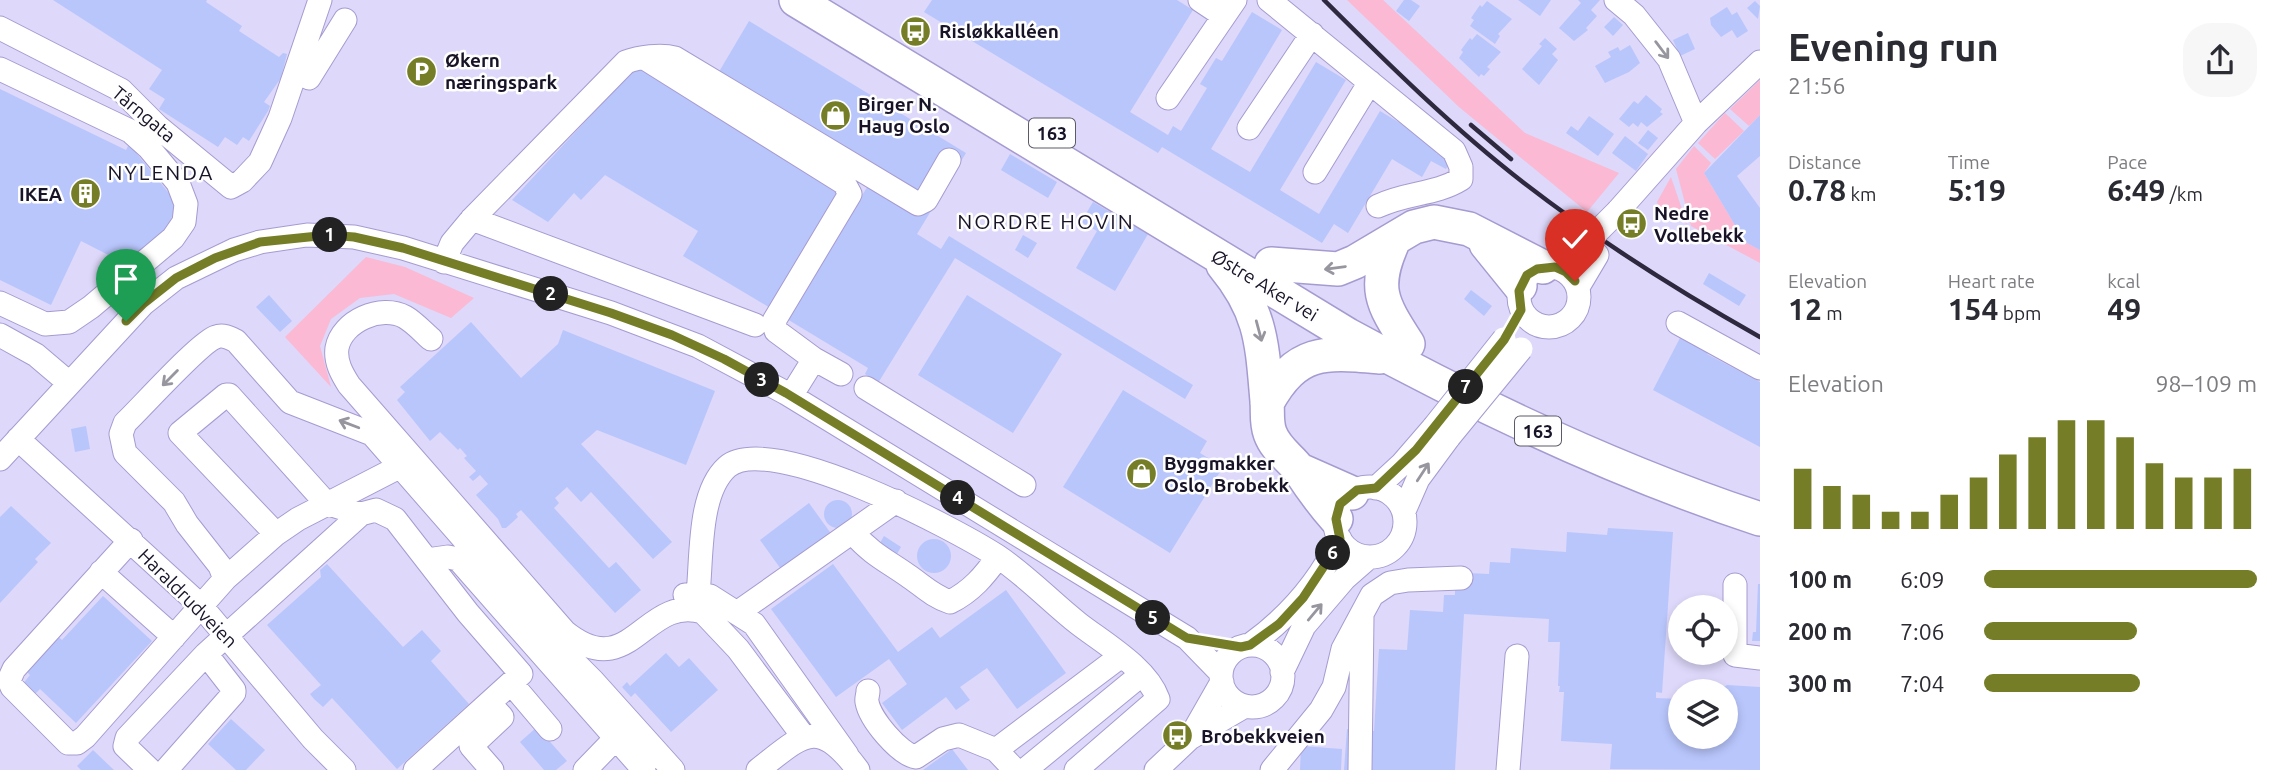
<!DOCTYPE html>
<html lang="en">
<head>
<meta charset="utf-8">
<style>
	:root { --surface:#fff; --page:#f7f7f7; --text:#2b2b33; --muted:#7c7c81; --accent:#757d27 }
	body { margin:0; font-family:Ubuntu,sans-serif; background:var(--page); color:var(--text); height:100vh; display:flex; flex-direction:column; font-size:26px; white-space:nowrap }
	* { box-sizing:border-box; margin:0 }
	p { font-size:23px; color:var(--muted) }
	.icon { flex:none; width:38px; height:38px; fill:none; stroke:currentColor; stroke-width:2; stroke-linecap:round; stroke-linejoin:round }
	.map { position:relative; flex:1; overflow:hidden }
	.sheet { display:flex; flex-direction:column; background:var(--surface); width:525px }
	.sheet>* { flex:none }
	.buttons { position:absolute; left:1668px; top:595px; display:grid; gap:14px }
	.buttons a { display:grid; place-items:center; width:70px; height:70px; border-radius:50%; background:var(--surface); box-shadow:0 4px 10px #0003; font-size:35px }
	.pin { position:absolute; display:grid; place-items:center; width:60px; height:60px; color:#fff; margin:-72px -30px; border-radius:50% 50% 50% 0; rotate:-45deg; box-shadow:0 0 7px #0007 }
	.pin .icon { rotate:45deg }
	.km { position:absolute; width:35px; height:35px; margin:-18px; border-radius:50%; background:#222; color:#fff; font-size:19px; line-height:35px; text-align:center }
	.round { display:grid; place-items:center; flex:none; width:74px; height:74px; border-radius:28px; background:var(--page) }
	.overview { display:flex; align-items:center; justify-content:space-between; height:119px; padding:0 28px }
	h1 { font-size:38px; font-weight:700; line-height:52px }
	.figures { display:grid; grid-template-columns:repeat(3,1fr); gap:10px; height:119px; padding:7px 28px }
	.figures div { display:grid; align-content:center }
	.figures b { font-size:30px; font-weight:700 }
	.figures small { font-size:19px; font-weight:400 }
	.figures p { font-size:19px }
	.chart { height:196px; padding:14px 28px }
	.chart p { display:flex; justify-content:space-between }
	.chart svg { width:100%; height:126px; margin-top:7px; stroke:var(--accent); stroke-width:6 }
	ul { padding:0 28px; list-style:none; font-size:23px }
	li { display:grid; grid-template-columns:112px 84px 1fr; align-items:center; height:52px }
	li i { height:18px; border-radius:9px; background:var(--accent) }
	main { display:flex; flex:1; min-height:0 }
	.map>svg:first-child { display:block }
</style>
</head>
<body>
<main>
<div class="map">
<svg width="1760" height="770" viewBox="0 0 1760 770">
	<rect width="100%" height="100%" fill="#ded8fa"/>
	<path fill="#fbb9d3" d="M1347 0H1383L1525 133 1619 173 1587 212 1459 107Z
		M1760 80V115L1749 126 1730 109Z
		M1725 113 1744 131 1715 159 1698 143Z
		M1694 146 1711 163 1704 173 1745 242 1760 250V263L1691 226 1676 169Z
		M1671 177 1687 224 1660 210 1657 202Z
		M366 257 405 267 474 298 451 318 394 294 360 298 331 319 320 346 331 387 285 337Z"/>
	<path fill="#b9c6fc" d="M53 0H207L206 2 242 26 239 31 279 57 283 53 287 54 281 78 264 102 270 106 268 111 249 141 243 137 237 145 225 137 218 147 159 109 165 99 149 89 162 70Z
		M932 0H1177L1193 10 1130 112 1168 135 1173 126 1181 131 1207 88 1200 84 1216 58 1222 61 1252 12 1282 30 1211 149 1250 172 1316 62 1346 80 1280 190 1319 214 1380 111 1440 147 1436 153 1451 161 1446 169 1431 161 1422 177 1392 159 1348 233 1334 224 1322 243 1162 147 1158 153 924 12Z
		M1404 0H1411L1420 6 1409 21 1396 11Z
		M1518 0H1551L1540 16Z
		M1578 0H1600L1591 10 1597 16 1586 28 1588 30 1574 41 1559 28 1581 3Z
		M1487 1 1512 19 1498 34 1500 36 1495 44 1470 26 1474 20 1471 18 1480 5 1482 7Z
		M1755 1 1760 6 1758 19 1747 8Z
		M1727 7 1732 15 1737 12 1748 31 1737 38 1732 30 1721 37 1711 25 1710 18Z
		M1614 17 1623 25 1613 36 1604 27Z
		M749 21 966 153 917 234 941 249 949 236 1193 385 1185 399 955 258 878 383 865 374 868 368 787 319 869 184 710 87Z
		M1688 33 1695 49 1680 56 1673 40Z
		M1477 34 1501 52 1487 67 1490 69 1484 76 1481 74 1479 77 1459 58 1463 52 1461 50 1470 38 1472 40Z
		M1545 38 1557 49 1552 54 1558 60 1539 85 1522 69 1542 46 1539 44Z
		M1630 45 1640 63 1629 72 1605 83 1595 66 1611 57 1608 52 1618 47 1620 51Z
		M637 66 843 191 772 309 683 256 698 231 605 175 581 200 574 193 548 222 512 200Z
		M0 89 126 150 129 144 172 197 174 211 167 230 128 265 81 241 51 305 0 280Z
		M1646 95 1662 109 1660 112 1663 114 1647 127 1641 122 1638 127 1633 123 1629 127 1619 119 1634 101 1638 104Z
		M1760 115V156L1737 176 1760 208V250L1745 242 1704 173Z
		M1589 116 1614 134 1598 156 1566 133 1571 126 1578 131Z
		M1648 130 1658 138 1648 150 1638 143Z
		M1625 136 1648 154 1636 171 1612 153Z
		M1010 154 1057 182 1048 198 1001 170Z
		M1093 202 1148 234 1115 291 1076 268 1097 231 1081 222Z
		M1023 235 1037 243 1028 258 1015 250Z
		M1709 273 1746 295 1739 306 1703 284Z
		M1471 290 1492 306 1484 316 1464 299Z
		M269 295 292 321 280 332 256 307Z
		M967 295 1062 354 1013 433 918 375Z
		M471 322 521 378 558 344 563 330 715 391 686 465 597 430 581 444 672 542 653 559 591 492 581 502 567 487 555 498 559 503 554 508 609 568 616 562 641 590 615 613 521 510 516 514 518 517 506 528H502L498 519 476 495 488 484 480 475 473 481 469 477 476 471 464 458 467 456 460 448 458 450 440 432 430 441 397 400 405 392 400 387Z
		M1681 336 1709 351 1707 354 1760 382V447L1653 390Z
		M1123 390 1207 441 1200 453 1223 467 1170 553 1063 487Z
		M86 426 90 449 75 452 71 429Z
		M824 514a14 14 0 1 1 28 0a14 14 0 1 1-28 0Z
		M809 503 832 535 783 572 760 540Z
		M11 506 51 543 35 559 38 562 0 603V517Z
		M1608 528 1673 532 1662 693 1656 692V698L1680 699V737H1726V702H1729V698H1726V691H1720L1721 689 1727 685 1760 687V770L1610 769 1612 744 1561 741 1564 692H1559L1560 686H1558L1560 642H1548L1549 619 1464 614 1455 770H1344L1347 729 1374 731 1379 649 1407 650 1410 610 1443 612 1444 595H1455V587L1467 573 1489 574 1490 562 1510 563 1511 548 1566 552 1567 532 1607 535Z
		M884 536 901 547 894 559 877 548Z
		M917 556a17 17 0 1 1 34 0a17 17 0 1 1-34 0Z
		M327 564 403 647 422 630 441 651 431 661 469 704 397 769 332 698 323 707 314 699 310 694 321 685 267 625 321 577 320 570Z
		M833 564 898 652 932 627 940 638 1006 590 1066 673 1017 709 987 668 960 687 970 700 956 710 946 697 902 730 882 703 907 684 889 659 836 697 771 609Z
		M1758 584H1760V641H1752L1753 632H1756Z
		M103 596 152 641 76 723 40 689 34 695 22 685 30 675 23 668 55 634 62 640Z
		M666 653 679 667 689 658 718 690 671 732 635 693 631 697 622 687 627 682 630 686Z
		M231 719 265 750 246 770H236L208 744Z
		M537 727 567 761 556 770H544L520 742Z
		M1301 746 1342 749 1341 770H1300Z
		M952 749 968 770H923Z
		M93 750 114 770H81L77 766Z"/>
	<g fill="none" stroke-linecap="round" stroke-linejoin="round">
		<defs>
			<path id="minor" d="M1200 0 1224 16
				M1269 0 1454 151 1461 167V179C1435 195 1407 192 1378 206
				M1616 0 1634 15 1669 59 1696 123
				M0 28 121 90 158 127 231 187 242 181 260 162 280 118 320 0
				M646 59 844 183 850 194 774 321 776 331 814 359 791 396
				M0 69 130 131 149 148 178 183 186 204 184 222 173 238 91 307 69 322 45 324 0 303
				M309 78 345 20
				M1168 98 1235 0
				M1249 128 1312 34
				M1315 172 1370 82
				M1618 211 1696 123 1760 62
				M472 219 755 325
				M444 262 452 243 472 219 626 62C639 57 661 54 675 58L918 204 926 200 949 160
				M1519 297a30 30 0 1 1 60 0a30 30 0 1 1-60 0Z
				M1578 287 1597 255
				M1678 323 1760 368
				M0 335 36 355 69 383
				M431 339C423 332 414 322 405 317 381 304 342 321 337 348 335 362 342 374 349 385L565 632C631 685 644 594 703 612L738 649 803 736
				M814 359 841 374
				M866 388 1024 485
				M18 439 201 606 313 739 344 770
				M0 459 143 304 176 278 234 250 260 242 307 235 354 237 403 248 611 313 698 346 786 393 1187 638 1221 673
				M1335 522a35 35 0 1 1 70 0a35 35 0 1 1-70 0Z
				M1376 488 1402 464 1434 427
				M1404 511 1418 479 1449 437
				M853 533C873 555 884 559 907 575 922 585 932 596 950 602 972 591 984 576 998 557
				M276 534 180 433 226 395H229L326 503 361 514
				M131 540 14 669 9 680 12 687 68 743H77L85 737 225 579 220 566 187 524 174 502 125 453 121 434 125 423C141 408 200 342 216 337 223 334 230 338 236 341L290 402 372 434 552 640 593 681 673 770
				M427 560 448 557 458 559 644 770
				M101 572 174 637
				M225 579 276 534 298 519 399 467
				M1735 585V655L1760 658
				M698 594C702 557 698 493 727 467 769 430 955 529 997 556 1026 575 1051 602 1079 624 1105 644 1147 668 1158 699L1076 770
				M685 595 710 596 754 624 847 755
				M737 613 896 501
				M1250 645C1289 617 1319 582 1340 539
				M1221 676a31 31 0 1 1 62 0a31 31 0 1 1-62 0Z
				M1282 672 1304 626 1345 578 1369 557
				M511 683 550 729
				M868 691C868 695 866 699 867 702 870 719 899 754 916 757L943 739 959 735 996 750 1015 770
				M489 703 502 717 471 746 492 770
				M1190 738 1245 706
				M996 750 1121 656
				M150 770 125 746 127 738 206 654 361 514 376 510 395 519 468 613 521 674 415 770
				M166 770 234 693V690L206 654
				M585 770 616 738
				M758 770C802 736 817 715 858 770
				M1025 770 1142 674
				M1156 770 1190 738 1222 682
				M1272 770 1321 710 1334 687 1343 649 1372 595 1390 583 1408 580 1461 578
				M1360 770 1362 617
				M1508 770 1517 656"/>
			<path id="highway" d="M796 0 1348 335C1480 407 1617 472 1760 519
				M1394 240C1372 288 1381 302 1408 344
				M1486 244 1520 286
				M1271 264 1338 269 1355 262 1414 227 1434 222 1469 229 1543 267
				M1223 265C1262 312 1262 344 1267 401 1268 412 1266 422 1270 433 1276 450 1290 457 1300 471 1311 488 1322 503 1336 519
				M1267 403C1297 349 1324 352 1380 357
				M1300 470 1352 493"/>
		</defs>
		<use href="#minor" stroke="#a69bd0" stroke-width="25"/>
		<use href="#highway" stroke="#a69bd0" stroke-width="36"/>
		<use href="#minor" stroke="#fff" stroke-width="23"/>
		<use href="#highway" stroke="#fff" stroke-width="33"/>
		<path stroke="#2e293e" stroke-width="4.5" d="M1324 0C1388 64 1453 128 1524 183 1599 241 1678 291 1760 337
			M1471 125 1511 159"/>
		<defs>
			<path id="minor-bridge" d="M1583 246 1618 211
				M1434 427 1504 339
				M1449 437 1521 349"/>
		</defs>
		<use href="#minor-bridge" stroke="#a69bd0" stroke-width="25" stroke-linecap="butt"/>
		<use href="#minor-bridge" stroke="#fff" stroke-width="23"/>
	</g>
	<defs><path id="oneway-shaft" d="M-6 0H5M1.5-3L5.5 0L1.5 3" fill="none" stroke-width="1.6" stroke-linecap="round" stroke-linejoin="round" transform="scale(1.75)"/></defs>
	<g stroke="#97959e">
		<use href="#oneway-shaft" transform="translate(1662 50) rotate(53)"/>
		<use href="#oneway-shaft" transform="translate(1335 268) rotate(172)"/>
		<use href="#oneway-shaft" transform="translate(1259 331) rotate(75)"/>
		<use href="#oneway-shaft" transform="translate(170 378) rotate(135)"/>
		<use href="#oneway-shaft" transform="translate(349 424) rotate(-159)"/>
		<use href="#oneway-shaft" transform="translate(1423 472) rotate(-57)"/>
		<use href="#oneway-shaft" transform="translate(1315 612) rotate(-50)"/>
	</g>
	<g fill="none" stroke-linecap="round" stroke-linejoin="round">
		<defs>
			<path id="route" d="M126 321 143 304 176 278 215 258 260 242 328 235 354 237 403 248 611 313 672 335 724 359 786 393 1187 638 1241 647 1250 645 1279 624 1303 598 1332 554 1340 539 1336 519 1340 504 1357 490 1376 488 1416 450 1504 340 1521 310 1519 291 1527 275 1537 269 1555 267 1566 272 1575 281"/>
		</defs>
		<use href="#route" stroke="#fff" stroke-width="14"/>
		<use href="#route" stroke="#757d27" stroke-width="9"/>
	</g>
	<defs>
		<symbol id="bus-disc" viewBox="-11 -11 22 22"><circle r="9.5" fill="#757d27" stroke="#fefefe"/><path d="M-5-6H5V4H4V6H2V4H-2V6H-4V4H-5ZM-3.5-4V0h7V-4ZM-3.5 1.2v1.5H-2V1.2ZM2 1.2v1.5H3.5V1.2Z" fill="#fff"/></symbol>
		<symbol id="parking-disc" viewBox="-11 -11 22 22"><circle r="9.5" fill="#757d27" stroke="#fefefe"/><path d="M-3.5-5.5H1a3.5 3.5 0 0 1 0 7H-1V5.5H-3.5ZM-1-3.4V-.6H.8a1.4 1.4 0 0 0 0-2.8Z" fill="#fff"/></symbol>
		<symbol id="shop-disc" viewBox="-11 -11 22 22"><circle r="9.5" fill="#757d27" stroke="#fefefe"/><path d="M-5-2.5h2.3a2.7 3.5 0 0 1 5.4 0H5L5.5 6h-11ZM-1.5-2.5h3a1.5 2.3 0 0 0-3 0Z" fill="#fff"/></symbol>
		<symbol id="building-disc" viewBox="-11 -11 22 22"><circle r="9.5" fill="#757d27" stroke="#fefefe"/><path d="M-4-6H4V6H1V3H-1V6H-4ZM-2.5-4.3h1.7v1.8h-1.7ZM.8-4.3h1.7v1.8H.8ZM-2.5-1h1.7V.8h-1.7ZM.8-1h1.7V.8H.8Z" fill="#fff"/></symbol>
	</defs>
	<g fill-rule="evenodd">
		<use href="#bus-disc" x="898" y="14" width="35" height="35"/>
		<use href="#parking-disc" x="404" y="54" width="35" height="35"/>
		<use href="#shop-disc" x="818" y="98" width="35" height="35"/>
		<use href="#building-disc" x="68" y="176" width="35" height="35"/>
		<use href="#bus-disc" x="1614" y="206" width="35" height="35"/>
		<use href="#shop-disc" x="1124" y="456" width="35" height="35"/>
		<use href="#bus-disc" x="1160" y="718" width="35" height="35"/>
	</g>
	<g text-anchor="middle" dominant-baseline="central" stroke-width="5" stroke-linejoin="round" paint-order="stroke">
		<g fill="#fefefe" stroke="#5d5a68" stroke-width="2">
			<rect x="1029" y="118.5" width="46" height="29" rx="5"/>
			<rect x="1515" y="416.5" width="46" height="29" rx="5"/>
		</g>
		<g font-size="18" font-weight="bold" fill="#181327">
			<text x="1052" y="133">163</text>
			<text x="1538" y="431">163</text>
		</g>
		<g font-size="19" font-weight="bold" fill="#181327" stroke="#fefefe" text-anchor="start">
			<text x="939" y="31">Risløkkalléen</text>
			<text x="445" y="60">Økern<tspan x="445" dy="22">næringspark</tspan></text>
			<text x="858" y="104">Birger N.<tspan x="858" dy="22">Haug Oslo</tspan></text>
			<text x="62" y="194" text-anchor="end">IKEA</text>
			<text x="1654" y="213">Nedre<tspan x="1654" dy="22">Vollebekk</tspan></text>
			<text x="1164" y="463">Byggmakker<tspan x="1164" dy="22">Oslo, Brobekk</tspan></text>
			<text x="1201" y="736">Brobekkveien</text>
		</g>
		<g font-size="19" fill="#181327" stroke="#fefefe">
			<text transform="translate(144 114) rotate(40)">Tårngata</text>
			<text transform="translate(1265 285) rotate(31)">Østre Aker vei</text>
			<text transform="translate(188 598) rotate(45)">Haraldrudveien</text>
		</g>
		<g font-size="21" letter-spacing="2" fill="#181327" stroke="#fefefe">
			<text x="161" y="172">NYLENDA</text>
			<text x="1046" y="221">NORDRE HOVIN</text>
		</g>
	</g>
</svg>
<div class="buttons">
<a><svg class="icon" aria-label="locate" viewBox="0 0 24 24"><circle cx="12" cy="12" r="6"/><path d="M12 2v4M12 18v4M2 12h4M18 12h4"/></svg></a>
<a><svg class="icon" aria-label="layers" viewBox="0 0 24 24"><path d="M12 4l9 5-9 5-9-5zM3 14l9 5 9-5"/></svg></a>
</div>
<div class="pin" style="left:126px;top:321px;background:#1e9e55"><svg class="icon" aria-label="arrive" viewBox="0 0 24 24"><path d="M6 21V4h12l-3 4 3 4H6"/></svg></div>
<div class="pin" style="left:1575px;top:281px;background:#d93025"><svg class="icon" aria-label="check" viewBox="0 0 24 24"><path d="M5 12l5 5 9-10"/></svg></div>
<b class="km" style="left:330px;top:235px">1</b>
<b class="km" style="left:551px;top:294px">2</b>
<b class="km" style="left:762px;top:380px">3</b>
<b class="km" style="left:958px;top:498px">4</b>
<b class="km" style="left:1153px;top:618px">5</b>
<b class="km" style="left:1333px;top:553px">6</b>
<b class="km" style="left:1466px;top:387px">7</b>
</div>
<section class="sheet">
<div class="overview"><div><h1>Evening run</h1><p>21:56</p></div><a class="round"><svg class="icon" aria-label="share" viewBox="0 0 24 24"><path d="M12 15V3M7 8l5-5 5 5M5 13v7h14v-7"/></svg></a></div>
<div class="figures">
<div><p>Distance</p><b>0.78<small> km</small></b></div>
<div><p>Time</p><b>5:19</b></div>
<div><p>Pace</p><b>6:49<small> /km</small></b></div>
</div>
<div class="figures">
<div><p>Elevation</p><b>12<small> m</small></b></div>
<div><p>Heart rate</p><b>154<small> bpm</small></b></div>
<div><p>kcal</p><b>49</b></div>
</div>
<div class="chart"><p><span>Elevation</span>98–109 m</p>
<svg viewBox="0 0 160 44" preserveAspectRatio="none"><path d="M5 44V23M15 44V29M25 44V32M35 44V38M45 44V38M55 44V32M65 44V26M75 44V18M85 44V12M95 44V6M105 44V6M115 44V12M125 44V21M135 44V26M145 44V26M155 44V23"/></svg>
</div>
<ul>
<li><b>100 m</b>6:09<i style="width:100%"></i></li>
<li><b>200 m</b>7:06<i style="width:56%"></i></li>
<li><b>300 m</b>7:04<i style="width:57%"></i></li>
</ul>
</section>
</main>
</body>
</html>
